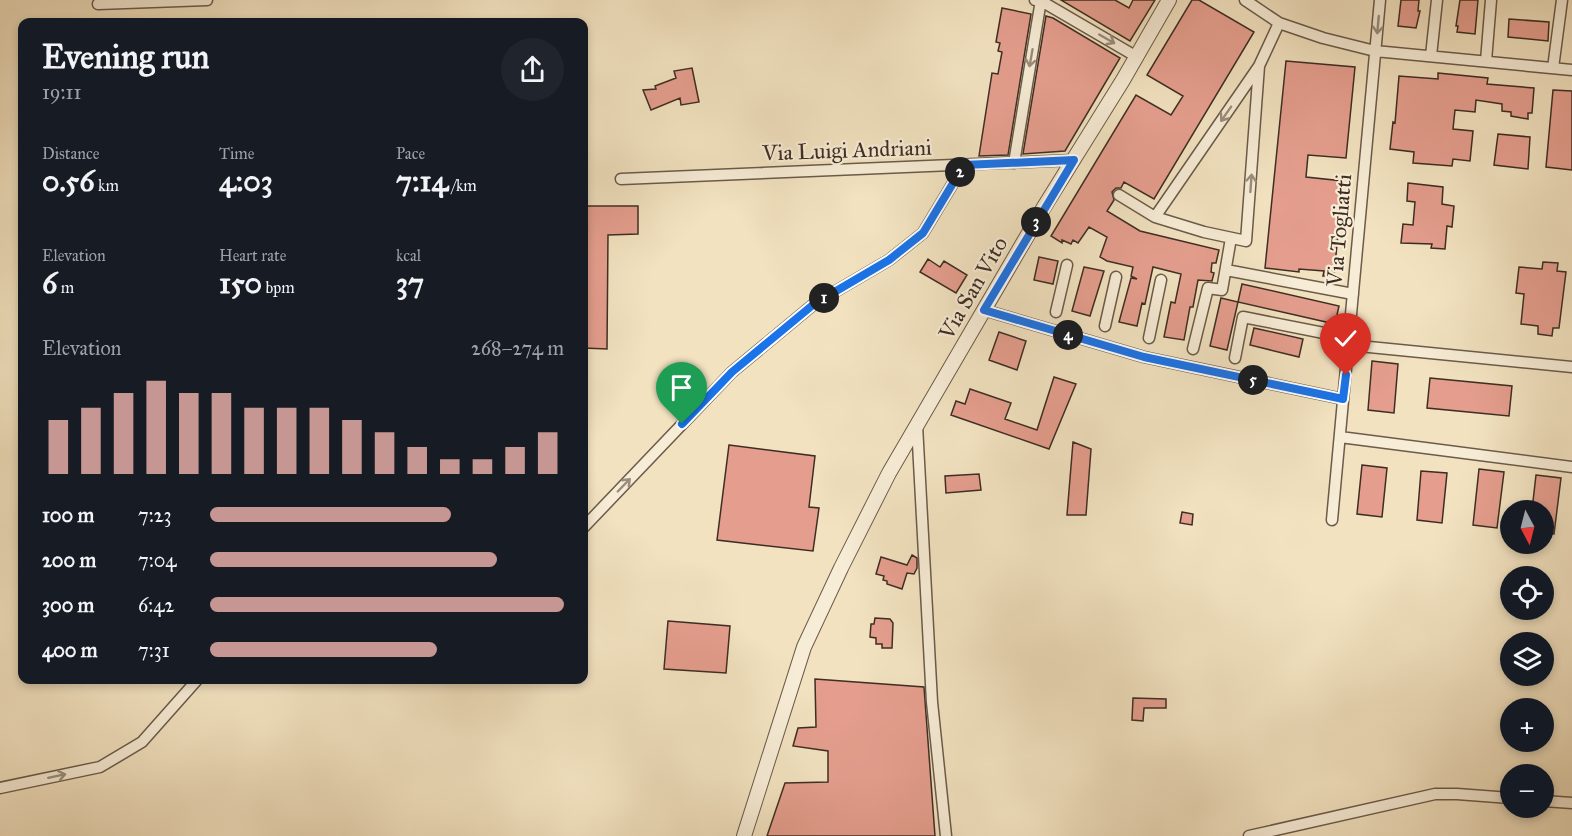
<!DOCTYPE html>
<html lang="en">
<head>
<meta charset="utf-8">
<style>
	:root { --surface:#171b24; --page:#20242c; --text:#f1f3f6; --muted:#9ea1a6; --accent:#c59692 }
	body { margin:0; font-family:"IM FELL Great Primer",serif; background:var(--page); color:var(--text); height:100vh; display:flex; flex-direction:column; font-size:22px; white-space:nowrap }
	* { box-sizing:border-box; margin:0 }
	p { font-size:20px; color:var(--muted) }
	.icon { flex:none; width:33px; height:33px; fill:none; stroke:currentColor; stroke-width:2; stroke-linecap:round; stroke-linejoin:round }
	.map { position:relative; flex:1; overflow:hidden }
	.sheet { position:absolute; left:18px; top:18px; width:570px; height:666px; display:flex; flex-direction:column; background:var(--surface); border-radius:12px; box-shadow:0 3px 9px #0003 }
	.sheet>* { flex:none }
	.needle { width:39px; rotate:173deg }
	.fabs { position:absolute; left:1500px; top:500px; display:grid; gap:12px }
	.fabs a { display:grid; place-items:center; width:54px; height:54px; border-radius:50%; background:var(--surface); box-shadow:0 3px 9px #0003; font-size:30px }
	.pin { position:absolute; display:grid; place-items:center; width:51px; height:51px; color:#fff; margin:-62px -26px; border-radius:50% 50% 50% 0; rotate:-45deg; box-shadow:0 0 6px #0007 }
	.pin .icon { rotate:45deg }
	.km { position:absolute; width:30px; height:30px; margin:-15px; border-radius:50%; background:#222; color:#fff; font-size:16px; line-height:30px; text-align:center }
	.round { display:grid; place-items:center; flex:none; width:63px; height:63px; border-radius:32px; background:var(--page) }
	.headline { display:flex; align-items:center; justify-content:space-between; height:102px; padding:0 24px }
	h1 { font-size:33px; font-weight:800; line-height:45px }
	.metrics { display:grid; grid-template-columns:repeat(3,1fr); gap:9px; height:102px; padding:6px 24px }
	.metrics div { display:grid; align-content:center }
	.metrics b { font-size:30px; font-weight:800 }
	.metrics small { font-size:16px; font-weight:400 }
	.metrics p { font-size:16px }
	.chart { height:168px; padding:12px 24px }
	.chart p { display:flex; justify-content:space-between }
	.chart svg { width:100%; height:108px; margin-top:6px; stroke:var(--accent); stroke-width:6 }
	ul { padding:0 24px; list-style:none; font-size:20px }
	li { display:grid; grid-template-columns:96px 72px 1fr; align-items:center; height:45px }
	li i { height:15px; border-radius:8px; background:var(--accent) }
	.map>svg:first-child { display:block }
</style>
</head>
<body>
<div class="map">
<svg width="1572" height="836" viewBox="0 0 1572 836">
	<rect width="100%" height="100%" fill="#f2e2c0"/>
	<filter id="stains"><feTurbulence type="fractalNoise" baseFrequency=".00333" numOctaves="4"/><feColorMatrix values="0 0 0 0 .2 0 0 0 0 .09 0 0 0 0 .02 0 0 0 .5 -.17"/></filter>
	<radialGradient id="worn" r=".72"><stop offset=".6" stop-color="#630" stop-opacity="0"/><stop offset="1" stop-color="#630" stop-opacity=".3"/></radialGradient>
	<path fill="#e59e8e" stroke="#3d2e23" stroke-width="1.5" d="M1061 0H1115L1129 8 1133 0H1155L1130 41Z
		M1192 0H1199L1254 32 1154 199 1124 182 1121 188H1116L1112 192 1114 200 1107 211 1140 231 1219 250 1216 263H1212L1211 272 1214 273 1212 281 1198 280 1193 307H1190L1184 340 1164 337 1171 302 1175 303 1181 274 1153 267 1145 304 1142 303 1137 326 1119 322 1131 278 1137 279 1131 276 1133 267 1107 261 1100 257 1107 237 1089 227 1078 243 1073 240 1071 244 1062 240V243L1051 236 1136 95 1171 115 1183 96 1147 75Z
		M1401 0H1419L1418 11H1420L1416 28 1398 26Z
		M1460 0H1478L1475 34 1457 32 1458 26H1456Z
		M1002 8 1031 14 1008 155 979 156 992 73 998 74 1002 52 998 51 1000 43 996 42Z
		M1046 16 1053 18 1120 58 1065 151 1023 154Z
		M1509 19 1549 22 1548 41 1508 37Z
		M1286 61 1355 67 1346 158 1308 155 1306 177 1343 181 1334 276H1323L1324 271 1299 269V272L1265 268Z
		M692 68 699 102 681 105 680 98 651 110 643 90 656 89 655 86 676 78 674 71Z
		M1438 73 1488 78 1487 84 1534 88 1532 113H1528V119L1511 116V112L1502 111V104L1476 100 1475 112 1455 110 1453 129 1473 131 1470 161 1453 159 1452 166 1413 163 1414 152 1390 149 1393 122 1395 123 1399 76 1438 79Z
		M1553 90 1572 91V170L1546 167Z
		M1498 134 1530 137 1528 169 1494 165Z
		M1408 183 1443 187 1442 204 1454 206 1452 227 1447 226 1445 249 1431 248 1432 244 1401 243 1403 224 1413 225 1415 202 1407 201Z
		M584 206H638V234L608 235 607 349 584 348Z
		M1039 257 1058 261 1053 284 1034 280Z
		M928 259 940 267 944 261 967 275 956 293 920 272Z
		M1543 262 1558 263 1557 271 1566 272 1559 328H1553L1552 336 1538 334V326L1521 324 1524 294 1516 293 1519 267 1542 269Z
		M1084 267 1104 271 1090 316 1072 311Z
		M1242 284 1339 306 1335 324 1238 302Z
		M1221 298 1238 302 1227 350 1210 346Z
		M1254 328 1303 339 1299 357 1250 345Z
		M999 332 1026 341 1017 370 989 360Z
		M1372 361 1398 364 1394 413 1368 410Z
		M1054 377 1076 384 1049 449 951 415 956 401 965 404 970 389 1011 403 1005 419 1037 430Z
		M1430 378 1512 386 1509 416 1427 408Z
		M1073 442 1091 449 1086 515H1067Z
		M729 445 815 456 809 507 819 508 813 551 717 540Z
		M1362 465 1387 468 1382 517 1357 514Z
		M1479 469 1504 472 1497 528 1473 525Z
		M1421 471 1447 473 1442 523 1417 520Z
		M979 474 981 490 946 493 945 476Z
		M1536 475 1561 478 1554 534 1544 533V510H1532Z
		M1182 512 1193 514 1192 525 1180 523Z
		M912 555 917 558V568L914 574 907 573 902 589 887 584V581L883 580 884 576 876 574 881 557 907 565Z
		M875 618 890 619 893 623 892 648H882V644H876V638L870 637 871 624H874Z
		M668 621 730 626 726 673 664 669Z
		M815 679 924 687 935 836H767L785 783 828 782V751L793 746 798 728 816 727Z
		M1133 698 1166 699V708H1144L1143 721 1132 720Z"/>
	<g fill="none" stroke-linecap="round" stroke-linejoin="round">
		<defs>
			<path id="minor" d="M1035 0 1041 1 1137 57
				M1245 0 1279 23 1323 38 1375 51 1572 70
				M98 4 207 0
				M1431 56 1437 0
				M1486 61 1491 0
				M1259 66 1246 241 1204 232 1155 217 1259 66 1279 23
				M1553 68 1562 0
				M1014 163 1041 0
				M621 179 1074 160
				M1119 195 1155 217
				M1226 270 1353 294
				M984 310 1144 357 1343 399
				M1056 312 1067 265
				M1105 326 1116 277
				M1149 338 1161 280
				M1349 345 1572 367
				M1193 349 1208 288 1222 290 1231 238
				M1235 358 1243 317 1349 338
				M917 425 932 702 946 836
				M1340 437 1572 467
				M1332 520 1380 0
				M584 527 732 372 814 304 889 260 923 233 964 165
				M0 788 100 767 142 742 197 680
				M1544 801 1572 803
				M1249 836 1435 794H1457L1510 798"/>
			<path id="tertiary" d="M744 836 804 647 841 568 889 473 1044 207 1123 80 1169 0"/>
		</defs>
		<use href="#minor" stroke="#6a5b4a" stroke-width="13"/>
		<use href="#tertiary" stroke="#6a5b4a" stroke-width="16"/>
		<use href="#minor" stroke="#f7ecd6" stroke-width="10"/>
		<use href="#tertiary" stroke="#f7ecd6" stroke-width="14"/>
	</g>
	<defs><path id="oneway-shaft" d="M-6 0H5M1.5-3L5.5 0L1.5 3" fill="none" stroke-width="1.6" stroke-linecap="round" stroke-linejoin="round" transform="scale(1.5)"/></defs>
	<g stroke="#9a8d7c">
		<use href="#oneway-shaft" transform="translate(1378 25) rotate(95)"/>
		<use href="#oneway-shaft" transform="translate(1107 39) rotate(30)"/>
		<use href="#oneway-shaft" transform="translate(1031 58) rotate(100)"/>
		<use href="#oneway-shaft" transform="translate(1226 114) rotate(125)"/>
		<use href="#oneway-shaft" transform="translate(1251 183) rotate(-86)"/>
		<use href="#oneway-shaft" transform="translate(624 485) rotate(-46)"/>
		<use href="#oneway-shaft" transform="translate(57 776) rotate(-12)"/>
	</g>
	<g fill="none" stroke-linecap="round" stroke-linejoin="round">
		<defs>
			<path id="route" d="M682 424 732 372 814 304 889 260 923 233 964 165 1074 160 984 310 1144 357 1343 399 1346 375"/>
		</defs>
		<use href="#route" stroke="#fff" stroke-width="12"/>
		<use href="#route" stroke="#1a73e8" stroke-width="8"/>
	</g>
	<g text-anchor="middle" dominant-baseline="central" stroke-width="4.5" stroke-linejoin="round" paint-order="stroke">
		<g font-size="22" fill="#3d2e23" stroke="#f7ecd6">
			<text transform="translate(847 150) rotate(-2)">Via Luigi Andriani</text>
			<text transform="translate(1339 230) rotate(-85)">Via Togliatti</text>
			<text transform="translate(973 288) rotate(-60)">Via San Vito</text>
		</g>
	</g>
	<rect width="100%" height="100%" filter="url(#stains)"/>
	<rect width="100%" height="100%" fill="url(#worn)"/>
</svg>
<div class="fabs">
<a><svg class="needle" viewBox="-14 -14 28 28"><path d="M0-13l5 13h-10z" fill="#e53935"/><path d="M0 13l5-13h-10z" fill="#9ea1a6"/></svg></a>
<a><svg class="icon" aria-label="locate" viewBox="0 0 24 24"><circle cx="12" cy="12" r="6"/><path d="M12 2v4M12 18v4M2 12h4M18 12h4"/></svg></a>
<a><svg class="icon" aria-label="layers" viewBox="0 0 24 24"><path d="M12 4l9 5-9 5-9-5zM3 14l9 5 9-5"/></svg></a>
<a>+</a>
<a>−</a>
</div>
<div class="pin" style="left:682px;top:424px;background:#1e9e55"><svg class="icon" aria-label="arrive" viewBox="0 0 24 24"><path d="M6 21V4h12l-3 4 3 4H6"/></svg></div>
<div class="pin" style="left:1346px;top:375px;background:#d93025"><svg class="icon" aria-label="check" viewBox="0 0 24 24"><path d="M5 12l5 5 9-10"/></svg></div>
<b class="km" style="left:824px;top:298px">1</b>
<b class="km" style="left:960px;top:172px">2</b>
<b class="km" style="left:1036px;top:222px">3</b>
<b class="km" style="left:1068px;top:335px">4</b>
<b class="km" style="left:1253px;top:380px">5</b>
<section class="sheet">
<div class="headline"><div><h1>Evening run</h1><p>19:11</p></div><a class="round"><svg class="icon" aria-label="share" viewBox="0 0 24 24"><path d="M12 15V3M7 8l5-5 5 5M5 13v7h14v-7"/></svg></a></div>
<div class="metrics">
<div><p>Distance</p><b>0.56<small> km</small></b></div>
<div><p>Time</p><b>4:03</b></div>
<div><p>Pace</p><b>7:14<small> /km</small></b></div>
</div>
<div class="metrics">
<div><p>Elevation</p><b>6<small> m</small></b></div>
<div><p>Heart rate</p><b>150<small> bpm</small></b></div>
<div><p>kcal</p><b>37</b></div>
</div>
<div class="chart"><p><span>Elevation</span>268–274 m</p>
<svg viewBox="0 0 160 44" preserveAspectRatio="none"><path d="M5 44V22M15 44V17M25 44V11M35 44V6M45 44V11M55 44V11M65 44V17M75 44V17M85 44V17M95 44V22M105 44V27M115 44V33M125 44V38M135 44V38M145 44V33M155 44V27"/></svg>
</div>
<ul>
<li><b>100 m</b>7:23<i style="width:68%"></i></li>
<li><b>200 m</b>7:04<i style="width:81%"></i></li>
<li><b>300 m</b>6:42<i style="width:100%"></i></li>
<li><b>400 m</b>7:31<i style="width:64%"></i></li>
</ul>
</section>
</div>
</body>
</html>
